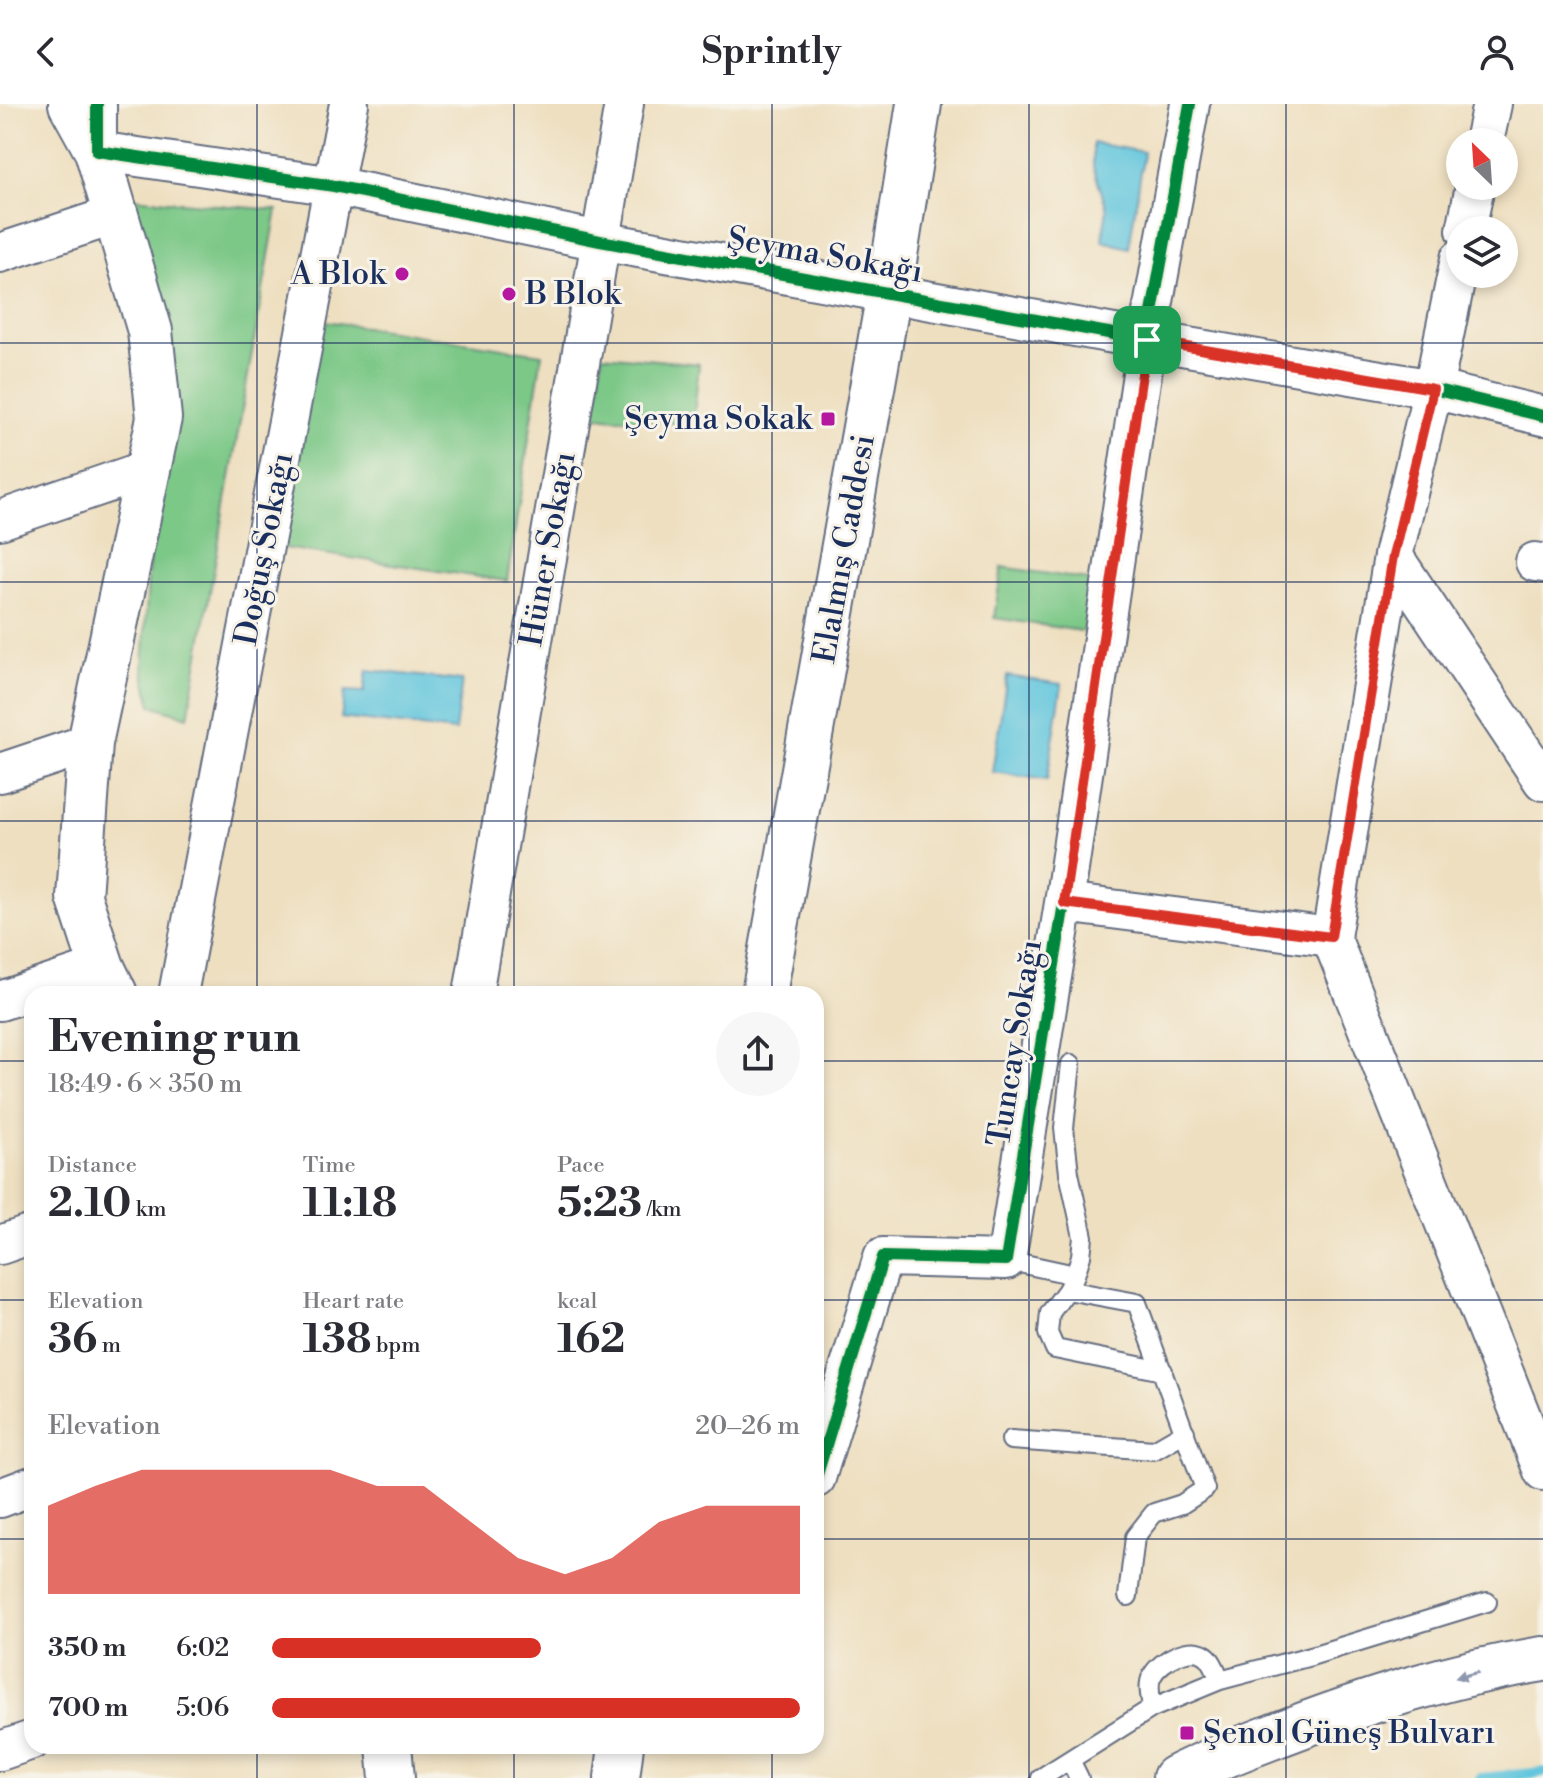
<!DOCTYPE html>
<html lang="en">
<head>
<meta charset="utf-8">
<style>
	:root { --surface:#fff; --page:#f7f7f7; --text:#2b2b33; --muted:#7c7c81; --accent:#d93025 }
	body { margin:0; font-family:"Libre Bodoni",serif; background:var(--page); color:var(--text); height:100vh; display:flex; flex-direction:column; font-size:30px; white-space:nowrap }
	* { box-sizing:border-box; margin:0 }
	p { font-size:26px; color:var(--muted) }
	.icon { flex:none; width:44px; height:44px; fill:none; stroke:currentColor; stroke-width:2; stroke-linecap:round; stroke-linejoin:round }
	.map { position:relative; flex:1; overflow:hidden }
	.panel { position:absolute; left:24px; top:882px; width:800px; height:768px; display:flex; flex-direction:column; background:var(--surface); border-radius:24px; box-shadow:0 4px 12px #0003 }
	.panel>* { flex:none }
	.needle { width:52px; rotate:335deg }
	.tools { position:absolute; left:1446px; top:24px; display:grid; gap:16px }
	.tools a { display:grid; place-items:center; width:72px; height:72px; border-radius:50%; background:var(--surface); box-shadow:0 4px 12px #0003; font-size:40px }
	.pin { position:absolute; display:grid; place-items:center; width:68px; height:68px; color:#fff; margin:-34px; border-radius:16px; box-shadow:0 4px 12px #0006 }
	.round { display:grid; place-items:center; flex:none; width:84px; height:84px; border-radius:42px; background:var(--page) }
	.overview { display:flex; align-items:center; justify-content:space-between; height:136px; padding:0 24px }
	h1 { font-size:44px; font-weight:700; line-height:60px }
	.figures { display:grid; grid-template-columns:repeat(3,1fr); gap:12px; height:136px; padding:8px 24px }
	.figures div { display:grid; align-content:center }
	.figures b { font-size:40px; font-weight:700 }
	.figures small { font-size:22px; font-weight:400 }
	.figures p { font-size:22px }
	.chart { height:224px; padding:16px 24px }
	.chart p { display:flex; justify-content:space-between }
	.chart svg { width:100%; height:144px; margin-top:8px; fill:var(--accent); opacity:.7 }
	ul { padding:0 24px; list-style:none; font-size:26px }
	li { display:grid; grid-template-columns:128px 96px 1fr; align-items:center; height:60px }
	li i { height:20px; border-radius:10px; background:var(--accent) }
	header { display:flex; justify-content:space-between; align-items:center; height:104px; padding:0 24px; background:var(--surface); font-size:36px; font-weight:700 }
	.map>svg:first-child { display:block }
</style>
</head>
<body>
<header><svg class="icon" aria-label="back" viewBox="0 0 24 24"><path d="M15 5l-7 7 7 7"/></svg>Sprintly<svg class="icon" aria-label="person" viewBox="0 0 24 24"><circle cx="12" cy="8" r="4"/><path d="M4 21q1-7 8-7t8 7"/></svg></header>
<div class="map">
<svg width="1543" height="1674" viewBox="0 0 1543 1674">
	<rect width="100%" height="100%" fill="#f7f3e8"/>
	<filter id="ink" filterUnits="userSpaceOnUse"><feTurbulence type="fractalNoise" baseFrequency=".0125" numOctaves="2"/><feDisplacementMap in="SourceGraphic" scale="16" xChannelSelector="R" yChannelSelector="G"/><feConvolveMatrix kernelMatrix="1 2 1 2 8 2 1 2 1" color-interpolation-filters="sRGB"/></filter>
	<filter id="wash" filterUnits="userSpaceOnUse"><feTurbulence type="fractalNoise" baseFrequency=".006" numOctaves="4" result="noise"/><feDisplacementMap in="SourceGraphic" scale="32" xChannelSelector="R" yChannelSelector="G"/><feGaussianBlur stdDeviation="1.8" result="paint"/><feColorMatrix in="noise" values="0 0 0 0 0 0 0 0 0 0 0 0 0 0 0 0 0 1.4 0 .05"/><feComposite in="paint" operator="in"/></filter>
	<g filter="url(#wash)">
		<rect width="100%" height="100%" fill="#eedfc0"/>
		<path fill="#7cc887" stroke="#4c7c72" stroke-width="2" d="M119 93 277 106 188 613 151 601 143 564 151 419Z
			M312 215 542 250 507 477 277 443Z
			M602 251 699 260 693 321 595 312Z
			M1002 463 1096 477 1088 528 994 514Z"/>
		<path fill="#5fc5dd" stroke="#3d7a9e" stroke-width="2" d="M1093 39 1144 48 1129 144 1102 137 1107 105 1093 62Z
			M367 566 462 577 455 627 341 614 345 587 364 588Z
			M1007 572 1062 580 1047 676 992 668Z"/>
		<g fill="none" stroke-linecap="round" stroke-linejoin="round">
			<path stroke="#5fc5dd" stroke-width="10" d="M1480 1674 1543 1668"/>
		</g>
	</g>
	<g filter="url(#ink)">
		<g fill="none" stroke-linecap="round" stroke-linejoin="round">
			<defs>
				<path id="lane" d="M1071 960 1064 1024 1069 1069 1083 1133 1081 1152 1075 1171 1067 1186 1050 1209 1048 1229 1055 1245 1163 1267
					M1006 1156 1075 1171
					M1067 1186 1137 1199 1205 1385 1182 1400 1154 1409 1135 1433 1128 1492
					M1011 1336 1154 1346 1185 1328
					M1152 1604C1151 1594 1147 1581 1152 1572 1160 1556 1193 1538 1208 1553 1214 1559 1217 1569 1220 1576
					M1070 1656 1079 1674
					M1041 1674 1152 1604 1220 1576 1311 1552 1487 1498"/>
				<path id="street" d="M97 0V47L334 82 600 137 1147 236 1433 285 1543 312
					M1484 38 1492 0
					M1466 126 1475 82
					M0 149 115 111
					M1460 155 1433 285 1393 452 1543 677
					M0 416 149 365
					M1535 458 1543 459
					M0 669 90 639
					M1064 799 1331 833
					M1331 833 1543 1367
					M1331 833 1393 452
					M178 890 349 0
					M473 890 624 0
					M0 897 102 863
					M0 1141 32 1130
					M816 1374 883 1153 1006 1156 1064 799 1147 236 1190 0
					M0 1394 32 1382
					M0 1647 32 1636"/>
				<path id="secondary" d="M71 0 97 47 150 227 159 314 90 639 79 793 102 863 115 890
					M764 890 889 189 919 0
					M389 1642 392 1674
					M617 1674 621 1642"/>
				<path id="primary" d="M1175 1674C1208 1657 1243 1644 1277 1631 1363 1598 1452 1569 1543 1555"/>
			</defs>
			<use href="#lane" stroke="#656d80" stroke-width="22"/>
			<use href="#street" stroke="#656d80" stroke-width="42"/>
			<use href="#secondary" stroke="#656d80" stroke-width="48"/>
			<use href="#primary" stroke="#656d80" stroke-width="48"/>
			<use href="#lane" stroke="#fff" stroke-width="18"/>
			<use href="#street" stroke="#fff" stroke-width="38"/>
			<use href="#secondary" stroke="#fff" stroke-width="44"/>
			<use href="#primary" stroke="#fff" stroke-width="44"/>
			<defs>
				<path id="cycleway" d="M97 0V47L334 82 600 137 1147 236 1433 285 1543 312
					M816 1374 883 1153 1006 1156 1064 799 1147 236 1190 0"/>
			</defs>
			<use href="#cycleway" stroke="#f7f3e8" stroke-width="17"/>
			<use href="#cycleway" stroke="#00873e" stroke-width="12"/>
		</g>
		<defs><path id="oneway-solid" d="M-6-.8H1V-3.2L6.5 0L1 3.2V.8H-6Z" transform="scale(2)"/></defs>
		<use fill="#8d97ae" href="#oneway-solid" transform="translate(1467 1571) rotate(166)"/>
	</g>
	<g fill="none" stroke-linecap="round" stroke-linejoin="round" filter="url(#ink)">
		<defs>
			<path id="route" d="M1147 236 1433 285 1393 452 1331 833 1064 799Z"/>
		</defs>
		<use href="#route" stroke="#fff" stroke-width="16"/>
		<use href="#route" stroke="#d93025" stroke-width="10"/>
	</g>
	<path fill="none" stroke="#1b2f5e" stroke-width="2" stroke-opacity="0.55" d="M257 0V890M514 0V890M772 0V890M1029 0V1674M1286 0V1674M0 239H1543M0 478H1543M0 717H1543M0 957H32M816 957H1543M0 1196H32M816 1196H1543M0 1435H32M816 1435H1543M257 1642V1674M514 1642V1674M772 1642V1674"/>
	<g fill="#b5179e" stroke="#f7f3e8" stroke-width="3">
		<circle cx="402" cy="170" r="8"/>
		<circle cx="509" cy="190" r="8"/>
		<rect x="820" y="307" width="16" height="16" rx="4"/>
		<rect x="1179" y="1621" width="16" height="16" rx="4"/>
	</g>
	<g text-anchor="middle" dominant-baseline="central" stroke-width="6" stroke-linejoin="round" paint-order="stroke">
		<g font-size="32" fill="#1b2f5e" stroke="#f7f3e8">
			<text transform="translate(825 151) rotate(10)">Şeyma Sokağı</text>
			<text transform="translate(264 445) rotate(-79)">Doğuş Sokağı</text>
			<text transform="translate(548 445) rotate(-80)">Hüner Sokağı</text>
			<text transform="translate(844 445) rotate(-80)">Elalmış Caddesi</text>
			<text transform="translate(1015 939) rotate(-81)">Tuncay Sokağı</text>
		</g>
		<g font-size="32" fill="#1b2f5e" stroke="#f7f3e8" text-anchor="end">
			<text x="386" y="170">A Blok</text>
			<text x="525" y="190" text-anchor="start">B Blok</text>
			<text x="812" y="315">Şeyma Sokak</text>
			<text x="1203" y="1629" text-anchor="start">Şenol Güneş Bulvarı</text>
		</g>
	</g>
</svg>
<div class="tools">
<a><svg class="needle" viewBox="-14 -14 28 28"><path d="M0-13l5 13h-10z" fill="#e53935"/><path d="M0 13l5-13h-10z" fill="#7c7c81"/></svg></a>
<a><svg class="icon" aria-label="layers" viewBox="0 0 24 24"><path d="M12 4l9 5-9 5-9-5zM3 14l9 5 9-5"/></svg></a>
</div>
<div class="pin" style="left:1147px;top:236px;background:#1e9e55"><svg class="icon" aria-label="arrive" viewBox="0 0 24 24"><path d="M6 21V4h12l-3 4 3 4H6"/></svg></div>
<section class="panel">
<div class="overview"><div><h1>Evening run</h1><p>18:49 · 6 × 350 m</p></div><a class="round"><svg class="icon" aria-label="share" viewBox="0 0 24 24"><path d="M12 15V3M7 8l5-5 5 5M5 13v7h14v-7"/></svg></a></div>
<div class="figures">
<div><p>Distance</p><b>2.10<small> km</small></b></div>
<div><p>Time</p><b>11:18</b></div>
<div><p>Pace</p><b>5:23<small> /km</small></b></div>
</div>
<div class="figures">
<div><p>Elevation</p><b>36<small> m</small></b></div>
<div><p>Heart rate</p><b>138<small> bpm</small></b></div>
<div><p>kcal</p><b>162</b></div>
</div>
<div class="chart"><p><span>Elevation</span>20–26 m</p>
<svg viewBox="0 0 160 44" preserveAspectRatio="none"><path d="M0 44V17L10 11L20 6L30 6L40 6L50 6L60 6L70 11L80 11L90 22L100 33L110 38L120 33L130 22L140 17L150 17L160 17V44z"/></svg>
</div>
<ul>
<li><b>350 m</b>6:02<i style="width:51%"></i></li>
<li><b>700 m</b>5:06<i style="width:100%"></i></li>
</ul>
</section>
</div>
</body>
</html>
